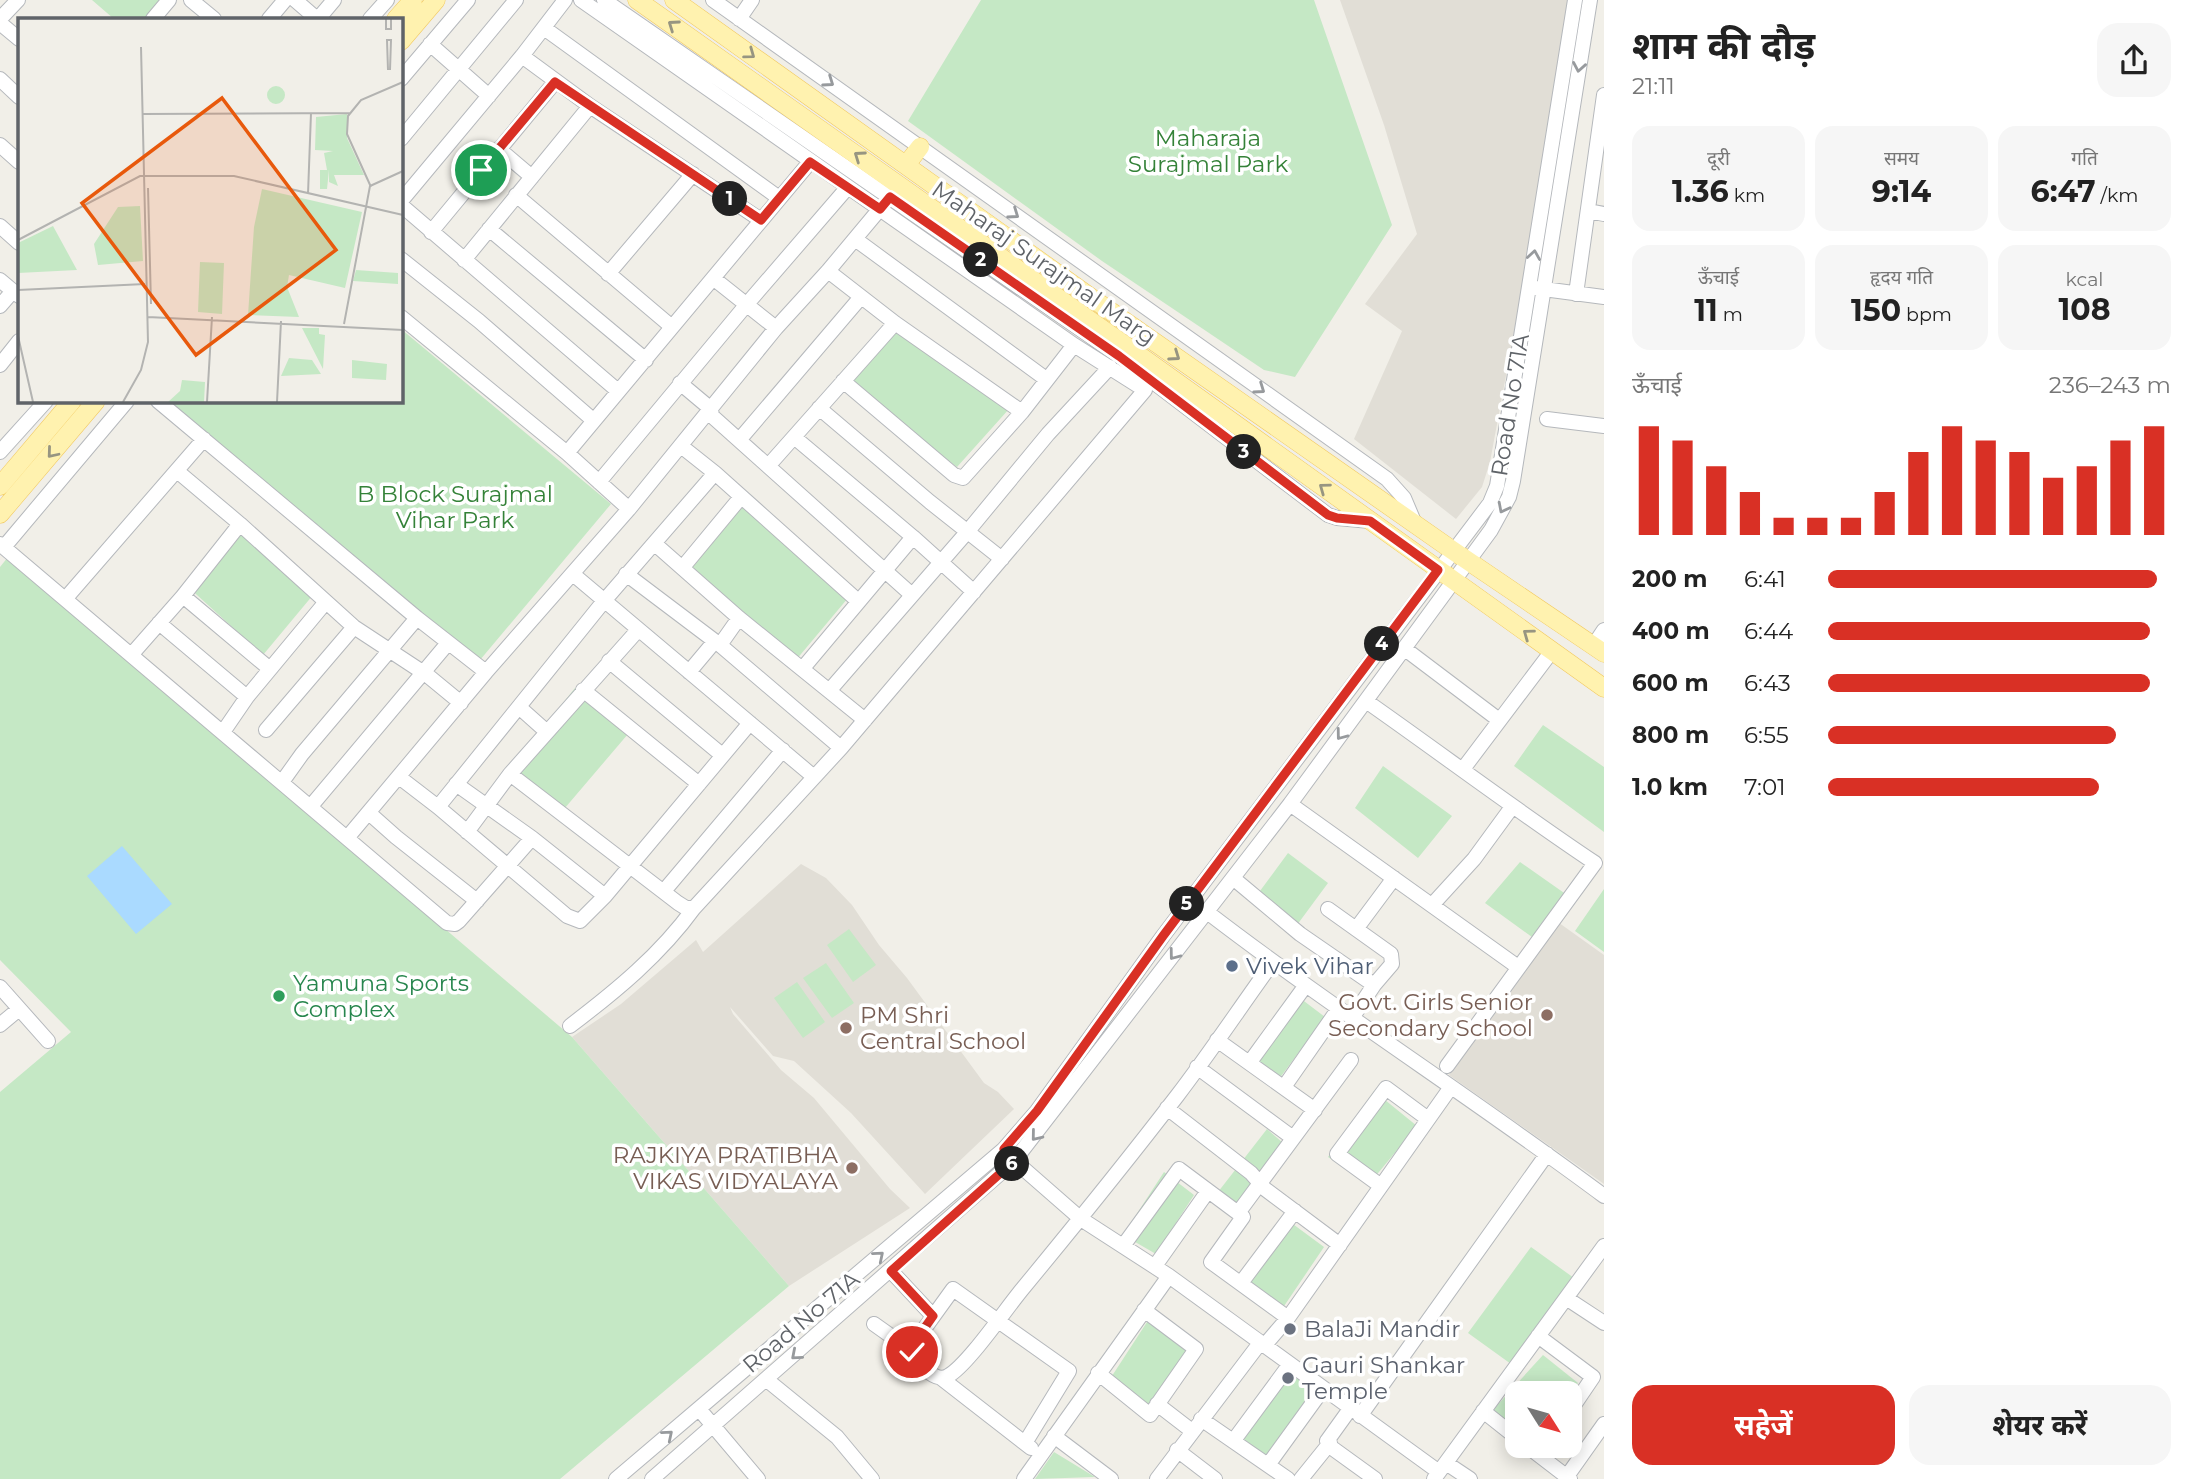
<!DOCTYPE html>
<html lang="hi">
<head>
<meta charset="utf-8">
<style>
	:root { --surface:#fff; --page:#f6f6f6; --text:#222; --muted:#767676; --accent:#d93025 }
	body { margin:0; font-family:Montserrat,"Noto Sans Devanagari",sans-serif; background:var(--page); color:var(--text); height:100vh; display:flex; flex-direction:column; font-size:26px; white-space:nowrap }
	* { box-sizing:border-box; margin:0 }
	p { font-size:23px; color:var(--muted) }
	.icon { flex:none; width:38px; height:38px; fill:none; stroke:currentColor; stroke-width:2; stroke-linecap:round; stroke-linejoin:round }
	.map { position:relative; flex:1; overflow:hidden }
	.drawer { display:flex; flex-direction:column; background:var(--surface); width:595px }
	.drawer>* { flex:none }
	.needle { width:46px; rotate:127deg }
	.fabs { position:absolute; left:1505px; top:1381px; display:grid; gap:14px }
	.fabs a { display:grid; place-items:center; width:77px; height:77px; border-radius:14px; background:var(--surface); box-shadow:0 4px 18px #0003; font-size:35px }
	.pin { position:absolute; display:grid; place-items:center; width:60px; height:60px; color:#fff; margin:-30px; border:4px solid #fff; border-radius:50%; box-shadow:0 2px 7px #0007 }
	.km { position:absolute; width:35px; height:35px; margin:-18px; border-radius:50%; background:#222; color:#fff; font-size:19px; line-height:35px; text-align:center }
	.round { display:grid; place-items:center; flex:none; width:74px; height:74px; border-radius:21px; background:var(--page) }
	.summary { display:flex; align-items:center; justify-content:space-between; height:119px; padding:0 28px }
	h1 { font-size:38px; font-weight:700; line-height:52px }
	.metrics { display:grid; grid-template-columns:repeat(3,1fr); gap:10px; height:119px; padding:7px 28px }
	.metrics div { display:grid; align-content:center; border-radius:18px; background:var(--page); text-align:center }
	.metrics b { font-size:30px; font-weight:700 }
	.metrics small { font-size:19px; font-weight:400 }
	.metrics p { font-size:19px }
	.chart { height:196px; padding:14px 28px }
	.chart p { display:flex; justify-content:space-between }
	.chart svg { width:100%; height:126px; margin-top:7px; stroke:var(--accent); stroke-width:6 }
	.action { display:flex; gap:14px; margin-top:auto; padding:14px 28px }
	.action a { flex:1; height:80px; border-radius:21px; background:var(--accent); color:#fff; font-size:28px; font-weight:700; line-height:80px; text-align:center }
	.action a+a { background:var(--page); color:var(--text) }
	ul { padding:0 28px; list-style:none; font-size:23px }
	li { display:grid; grid-template-columns:112px 84px 1fr; align-items:center; height:52px }
	li i { height:18px; border-radius:9px; background:var(--accent) }
	main { display:flex; flex:1; min-height:0 }
	.map>svg:first-child { display:block }
</style>
</head>
<body>
<main>
<div class="map">
<svg width="1604" height="1479" viewBox="0 0 1604 1479">
	<rect width="100%" height="100%" fill="#f1efe8"/>
	<path fill="#e1ded6" d="M1340 0H1568L1519 305 1490 462 1482 487 1456 519 1354 439 1402 331 1365 304 1417 234 1384 125Z
		M801 864 826 878 852 905 879 945 907 978 984 1083 998 1092 1014 1109 925 1194 851 1113 794 1061 773 1056 730 1007 733 1014 781 1070 814 1098 890 1189 910 1208 789 1286 572 1037 621 1004 696 940 703 952Z
		M1555 920 1604 955V1184L1449 1075Z"/>
	<path fill="#c5e8c5" d="M92 0H160L144 19H114Z
		M981 0H1314L1392 225 1295 377 1264 370 1102 261 908 121Z
		M401 329 611 504 480 660 418 611 169 401H401Z
		M896 331 1009 409 957 467 850 384Z
		M742 504 848 598 796 660 687 563Z
		M234 526 313 595 263 655 186 585Z
		M8 557 572 1037 789 1286 560 1479H0V1092L71 1032 0 960V567Z
		M575 688 628 734 559 815 509 770Z
		M1543 725 1604 767V832L1514 766Z
		M1383 766 1452 816 1418 858 1355 808Z
		M1288 853 1328 883 1297 925 1257 895Z
		M1520 862 1567 895 1532 937 1485 903Z
		M1604 889V952L1575 931Z
		M849 929 876 965 853 982 827 945Z
		M826 963 854 1003 832 1018 803 978Z
		M797 982 825 1022 803 1038 774 998Z
		M1296 995 1325 1017 1279 1079 1250 1057Z
		M1374 1091 1417 1126 1369 1184 1328 1157Z
		M1267 1129 1283 1143 1230 1214 1211 1201Z
		M1164 1172 1194 1195 1156 1254 1123 1235Z
		M1282 1216 1324 1247 1278 1315 1235 1283Z
		M1531 1247 1574 1278 1511 1364 1468 1333Z
		M1149 1319 1190 1350 1148 1408 1110 1379Z
		M1543 1355 1578 1383 1570 1394 1517 1393V1429L1492 1411Z
		M1285 1376 1299 1379 1317 1391 1266 1461 1238 1440Z
		M1054 1452 1095 1477 1035 1479Z"/>
	<path fill="#aadaff" d="M122 846 172 904 136 934 87 876Z"/>
	<g fill="none" stroke-linecap="round" stroke-linejoin="round">
		<defs>
			<path id="minor" d="M191 0 214 19
				M295 0 317 19
				M604 0 1119 356 1328 515 1337 518 1370 521
				M713 0 1387 479 1404 498 1415 524
				M0 19 18 0
				M153 19 169 0
				M269 19 285 0
				M318 19 334 0
				M370 19 387 0
				M739 19 752 0
				M0 23 19 39
				M544 28 779 198
				M430 44 489 96
				M522 56 590 106 761 220
				M0 79 19 97
				M401 79 468 0
				M401 139 516 0
				M0 145 19 162
				M499 149 532 177
				M516 195 672 327
				M401 201 522 56 565 0
				M401 205 618 391
				M1588 211 1604 214
				M0 226 19 243
				M489 229 646 360
				M431 232 555 82
				M855 239 1046 379
				M401 259 479 321 593 420
				M464 260 590 106
				M828 271 895 323 1022 412
				M608 274 693 174
				M713 278 776 328
				M0 280 19 296
				M1536 288 1604 297
				M1576 294 1604 95
				M0 306 13 291
				M401 317 567 453 629 509
				M0 365 19 341
				M843 381 954 475 963 478 1022 412 1074 345
				M680 383 711 409 712 416 912 595
				M158 401 417 618 486 672
				M819 408 930 502 1002 559
				M1547 419 1604 426
				M794 437 913 537 974 592
				M740 439 861 297
				M681 446 715 473 858 601
				M0 452 46 401
				M567 453 810 162
				M769 465 895 323
				M177 471 240 524 354 627 427 675 461 703
				M599 482 747 304 848 187
				M0 544 447 923 455 924 459 921 532 838
				M655 544 739 618 865 720
				M4 547 127 401
				M683 567 741 497
				M626 574 720 645 841 748
				M574 575 814 777
				M183 596 270 669
				M66 598 204 439
				M159 623 247 697
				M720 645 739 618
				M1594 645 1604 630
				M1405 649 1499 720
				M132 654 183 596 240 524
				M609 661 722 755
				M803 668 913 537
				M689 672 715 641
				M583 690 699 784
				M829 691 968 531 1048 434 1110 367
				M1366 701C1443 755 1517 811 1595 863L1447 1066
				M519 707 547 732
				M266 730 354 627
				M223 732 247 697 325 603
				M1463 769 1552 651
				M510 774 678 903 686 908H694
				M399 777 438 807 567 916 580 921 605 896 750 723
				M282 782 302 754 417 618
				M456 784 532 838 605 896
				M1290 804 1518 967
				M311 806 448 643
				M438 807 604 601 715 473
				M369 813 396 837 477 901
				M467 832 510 774 638 630
				M347 838 486 672 629 509 776 328 828 271 884 204
				M1233 878 1300 934 1374 985
				M664 891 783 750
				M1432 905 1474 859 1512 807
				M1328 909 1391 954 1392 964 1374 985 1352 1018
				M1207 912C1336 1011 1474 1099 1604 1196
				M1356 929 1394 878
				M0 987 48 1041
				M0 1025 19 1009
				M570 1026C616 991 660 955 694 908L841 748 1145 390 1074 345 581 0
				M1217 1040 1315 1110
				M1250 1062 1306 985
				M1197 1067 1293 1138
				M1284 1087 1339 1008
				M1167 1108 1251 1173 1265 1189 1340 1245
				M1009 1156 1081 1219 1169 1276 1439 1472
				M1381 1186 1337 1154 1386 1088 1428 1119
				M1123 1246 1179 1169 1238 1213
				M1155 1266 1208 1191
				M891 1271 933 1316
				M1241 1283 1295 1211
				M1566 1298 1604 1323
				M1288 1318 1211 1262 1243 1217 1238 1213 1351 1060
				M874 1324 912 1351
				M1538 1336 1593 1377 1570 1411
				M1264 1346 1288 1318 1451 1087
				M1098 1373 1150 1415 1196 1349 1144 1310
				M941 1378 1031 1448
				M767 1380 837 1437 872 1479
				M1157 1404 1192 1431
				M699 1409 758 1479
				M1483 1411 1517 1438
				M1360 1416 1547 1154
				M1201 1419 1288 1479
				M1054 1436 1111 1479
				M1234 1440 1290 1364
				M1025 1443 1069 1371 953 1289 914 1343 913 1357C920 1365 936 1383 948 1376 968 1365 1007 1307 1024 1287 1076 1224 1127 1161 1177 1096 1210 1053 1241 1006 1273 962
				M1328 1445 1375 1479
				M1527 1446 1570 1479
				M1177 1450 1215 1479
				M1446 1463 1470 1479
				M1268 1465 1323 1389
				M616 1479 1004 1149 1037 1111 1163 936 1490 503 1497 486 1575 0
				M652 1479 1014 1161 1290 804 1491 530 1509 497 1513 481 1590 0
				M1024 1479 1169 1276
				M1157 1479 1260 1343
				M1301 1479 1330 1443 1327 1441 1350 1409
				M1434 1479 1604 1246
				M1565 1479 1604 1424"/>
			<path id="major" d="M637 0 1125 345 1604 688
				M674 0 1096 301 1452 550 1604 653
				M396 19 413 0
				M401 41 436 0
				M906 165 920 147
				M0 486 72 401
				M0 514 96 401"/>
		</defs>
		<use href="#minor" stroke="#b5b8bc" stroke-width="16"/>
		<use href="#major" stroke="#f2c960" stroke-width="19"/>
		<use href="#minor" stroke="#fff" stroke-width="14"/>
		<use href="#major" stroke="#fff2af" stroke-width="18"/>
	</g>
	<defs><path id="oneway-chevron" d="M-2-3.5L2.5 0L-2 3.5" fill="none" stroke-width="1.6" stroke-linecap="round" stroke-linejoin="round" transform="scale(1.75)"/></defs>
	<g stroke="#979581">
		<use href="#oneway-chevron" transform="translate(673 25) rotate(-145)"/>
		<use href="#oneway-chevron" transform="translate(750 54) rotate(36)"/>
		<use href="#oneway-chevron" transform="translate(859 156) rotate(-145)"/>
		<use href="#oneway-chevron" transform="translate(1175 356) rotate(35)"/>
		<use href="#oneway-chevron" transform="translate(52 453) rotate(130)"/>
		<use href="#oneway-chevron" transform="translate(1324 488) rotate(-144)"/>
		<use href="#oneway-chevron" transform="translate(1528 634) rotate(-144)"/>
	</g>
	<g stroke="#979a9d">
		<use href="#oneway-chevron" transform="translate(1579 67) rotate(100)"/>
		<use href="#oneway-chevron" transform="translate(829 82) rotate(35)"/>
		<use href="#oneway-chevron" transform="translate(1014 214) rotate(35)"/>
		<use href="#oneway-chevron" transform="translate(1534 255) rotate(-81)"/>
		<use href="#oneway-chevron" transform="translate(1260 389) rotate(35)"/>
		<use href="#oneway-chevron" transform="translate(1503 508) rotate(117)"/>
		<use href="#oneway-chevron" transform="translate(1341 735) rotate(127)"/>
		<use href="#oneway-chevron" transform="translate(1174 955) rotate(127)"/>
		<use href="#oneway-chevron" transform="translate(1036 1136) rotate(129)"/>
		<use href="#oneway-chevron" transform="translate(879 1256) rotate(-40)"/>
		<use href="#oneway-chevron" transform="translate(796 1355) rotate(139)"/>
		<use href="#oneway-chevron" transform="translate(668 1435) rotate(-40)"/>
	</g>
	<g fill="none" stroke-linecap="round" stroke-linejoin="round">
		<defs>
			<path id="route" d="M481 170 555 82 761 220 810 162 880 209 890 197 1119 356 1328 515 1337 518 1370 521 1438 570 1163 936 1037 1111 1004 1149 1014 1161 891 1271 933 1316 914 1343 912 1352"/>
		</defs>
		<use href="#route" stroke="#fff" stroke-width="14"/>
		<use href="#route" stroke="#d93025" stroke-width="9"/>
	</g>
	<circle fill="#5c6f8a" stroke="#fff" stroke-width="2.5" cx="1232" cy="966" r="7"/>
	<circle fill="#2e9e5b" stroke="#fff" stroke-width="2.5" cx="279" cy="996" r="7"/>
	<g fill="#8d6e63" stroke="#fff" stroke-width="2.5">
		<circle cx="1547" cy="1015" r="7"/>
		<circle cx="846" cy="1028" r="7"/>
		<circle cx="852" cy="1168" r="7"/>
	</g>
	<g fill="#6b7280" stroke="#fff" stroke-width="2.5">
		<circle cx="1290" cy="1329" r="7"/>
		<circle cx="1288" cy="1378" r="7"/>
	</g>
	<g text-anchor="middle" dominant-baseline="central" stroke-width="7" stroke-linejoin="round" paint-order="stroke">
		<g font-size="23" fill="#348238" stroke="#fff">
			<text x="1208" y="138">Maharaja<tspan x="1208" dy="26">Surajmal Park</tspan></text>
			<text x="455" y="494">B Block Surajmal<tspan x="455" dy="26">Vihar Park</tspan></text>
		</g>
		<g font-size="23" fill="#5f6368" stroke="#fff">
			<text transform="translate(1044 263) rotate(35)">Maharaj Surajmal Marg</text>
			<text transform="translate(1510 405) rotate(-81)">Road No 71A</text>
			<text transform="translate(801 1322) rotate(-40)">Road No 71A</text>
		</g>
		<g font-size="23" fill="#4e5e75" stroke="#fff" text-anchor="start">
			<text x="1246" y="966">Vivek Vihar</text>
		</g>
		<g font-size="23" fill="#27864d" stroke="#fff" text-anchor="start">
			<text x="293" y="983">Yamuna Sports<tspan x="293" dy="26">Complex</tspan></text>
		</g>
		<g font-size="23" fill="#785e54" stroke="#fff" text-anchor="end">
			<text x="1533" y="1002">Govt. Girls Senior<tspan x="1533" dy="26">Secondary School</tspan></text>
			<text x="860" y="1015" text-anchor="start">PM Shri<tspan x="860" dy="26">Central School</tspan></text>
			<text x="838" y="1155">RAJKIYA PRATIBHA<tspan x="838" dy="26">VIKAS VIDYALAYA</tspan></text>
		</g>
		<g font-size="23" fill="#5b616d" stroke="#fff" text-anchor="start">
			<text x="1304" y="1329">BalaJi Mandir</text>
			<text x="1302" y="1365">Gauri Shankar<tspan x="1302" dy="26">Temple</tspan></text>
		</g>
	</g>
	<g transform="translate(18 18)">
		<rect width="385" height="385" fill="#f1efe8"/>
		<path d="M249 77a9 9 0 1 1 18 0a9 9 0 1 1-18 0ZM329 96V120L346 157H316L320 168 311 164V152L309 171H302V152H309L306 135 315 133 297 132 298 99ZM244 171 344 194 327 270 271 257 269 269 281 299 230 297 236 209ZM122 188 125 243 80 247 76 226 100 189ZM35 208 59 252 0 255V225ZM182 244 206 245 204 296 180 294ZM338 252 380 255V266L335 263ZM284 310H301V316L307 317 305 351ZM271 340 294 342 303 356 263 358ZM334 342 369 346 368 362 334 360ZM164 362 187 364 186 384H150L162 373Z" fill="#c5e8c5"/>
		<path fill="none" stroke="#b3b3b1" stroke-width="2" d="M368 1V11H373V1M370 52 369 22H373L372 52M125 96 332 95M353 169 329 116 330 98 343 82 385 64M130 170 133 286M290 176 293 95M0 222 122 158H216L385 197M0 272 127 266M130 299 385 312M326 306 352 168 385 153M0 318 15 384M105 384 123 352 130 324 123 29M189 384 194 299M259 384 263 303"/>
		<path fill="#e8590c" fill-opacity="0.15" stroke="#e8590c" stroke-width="3.5" d="M204 80 318 232 178 337 64 185Z"/>
		<rect width="385" height="385" fill="none" stroke="#5f6368" stroke-width="3.5"/>
	</g>
</svg>
<div class="fabs">
<a><svg class="needle" viewBox="-14 -14 28 28"><path d="M0-13l5 13h-10z" fill="#e53935"/><path d="M0 13l5-13h-10z" fill="#767676"/></svg></a>
</div>
<div class="pin" style="left:481px;top:170px;background:#1e9e55"><svg class="icon" aria-label="arrive" viewBox="0 0 24 24"><path d="M6 21V4h12l-3 4 3 4H6"/></svg></div>
<div class="pin" style="left:912px;top:1352px;background:#d93025"><svg class="icon" aria-label="check" viewBox="0 0 24 24"><path d="M5 12l5 5 9-10"/></svg></div>
<b class="km" style="left:730px;top:199px">1</b>
<b class="km" style="left:981px;top:260px">2</b>
<b class="km" style="left:1244px;top:452px">3</b>
<b class="km" style="left:1382px;top:644px">4</b>
<b class="km" style="left:1187px;top:904px">5</b>
<b class="km" style="left:1012px;top:1164px">6</b>
</div>
<section class="drawer">
<div class="summary"><div><h1>शाम की दौड़</h1><p>21:11</p></div><a class="round"><svg class="icon" aria-label="share" viewBox="0 0 24 24"><path d="M12 15V3M7 8l5-5 5 5M5 13v7h14v-7"/></svg></a></div>
<div class="metrics">
<div><p>दूरी</p><b>1.36<small> km</small></b></div>
<div><p>समय</p><b>9:14</b></div>
<div><p>गति</p><b>6:47<small> /km</small></b></div>
</div>
<div class="metrics">
<div><p>ऊँचाई</p><b>11<small> m</small></b></div>
<div><p>हृदय गति</p><b>150<small> bpm</small></b></div>
<div><p>kcal</p><b>108</b></div>
</div>
<div class="chart"><p><span>ऊँचाई</span>236–243 m</p>
<svg viewBox="0 0 160 44" preserveAspectRatio="none"><path d="M5 44V6M15 44V11M25 44V20M35 44V29M45 44V38M55 44V38M65 44V38M75 44V29M85 44V15M95 44V6M105 44V11M115 44V15M125 44V24M135 44V20M145 44V11M155 44V6"/></svg>
</div>
<ul>
<li><b>200 m</b>6:41<i style="width:96%"></i></li>
<li><b>400 m</b>6:44<i style="width:94%"></i></li>
<li><b>600 m</b>6:43<i style="width:94%"></i></li>
<li><b>800 m</b>6:55<i style="width:84%"></i></li>
<li><b>1.0 km</b>7:01<i style="width:79%"></i></li>
</ul>
<div class="action"><a>सहेजें</a><a>शेयर करें</a></div>
</section>
</main>
</body>
</html>
